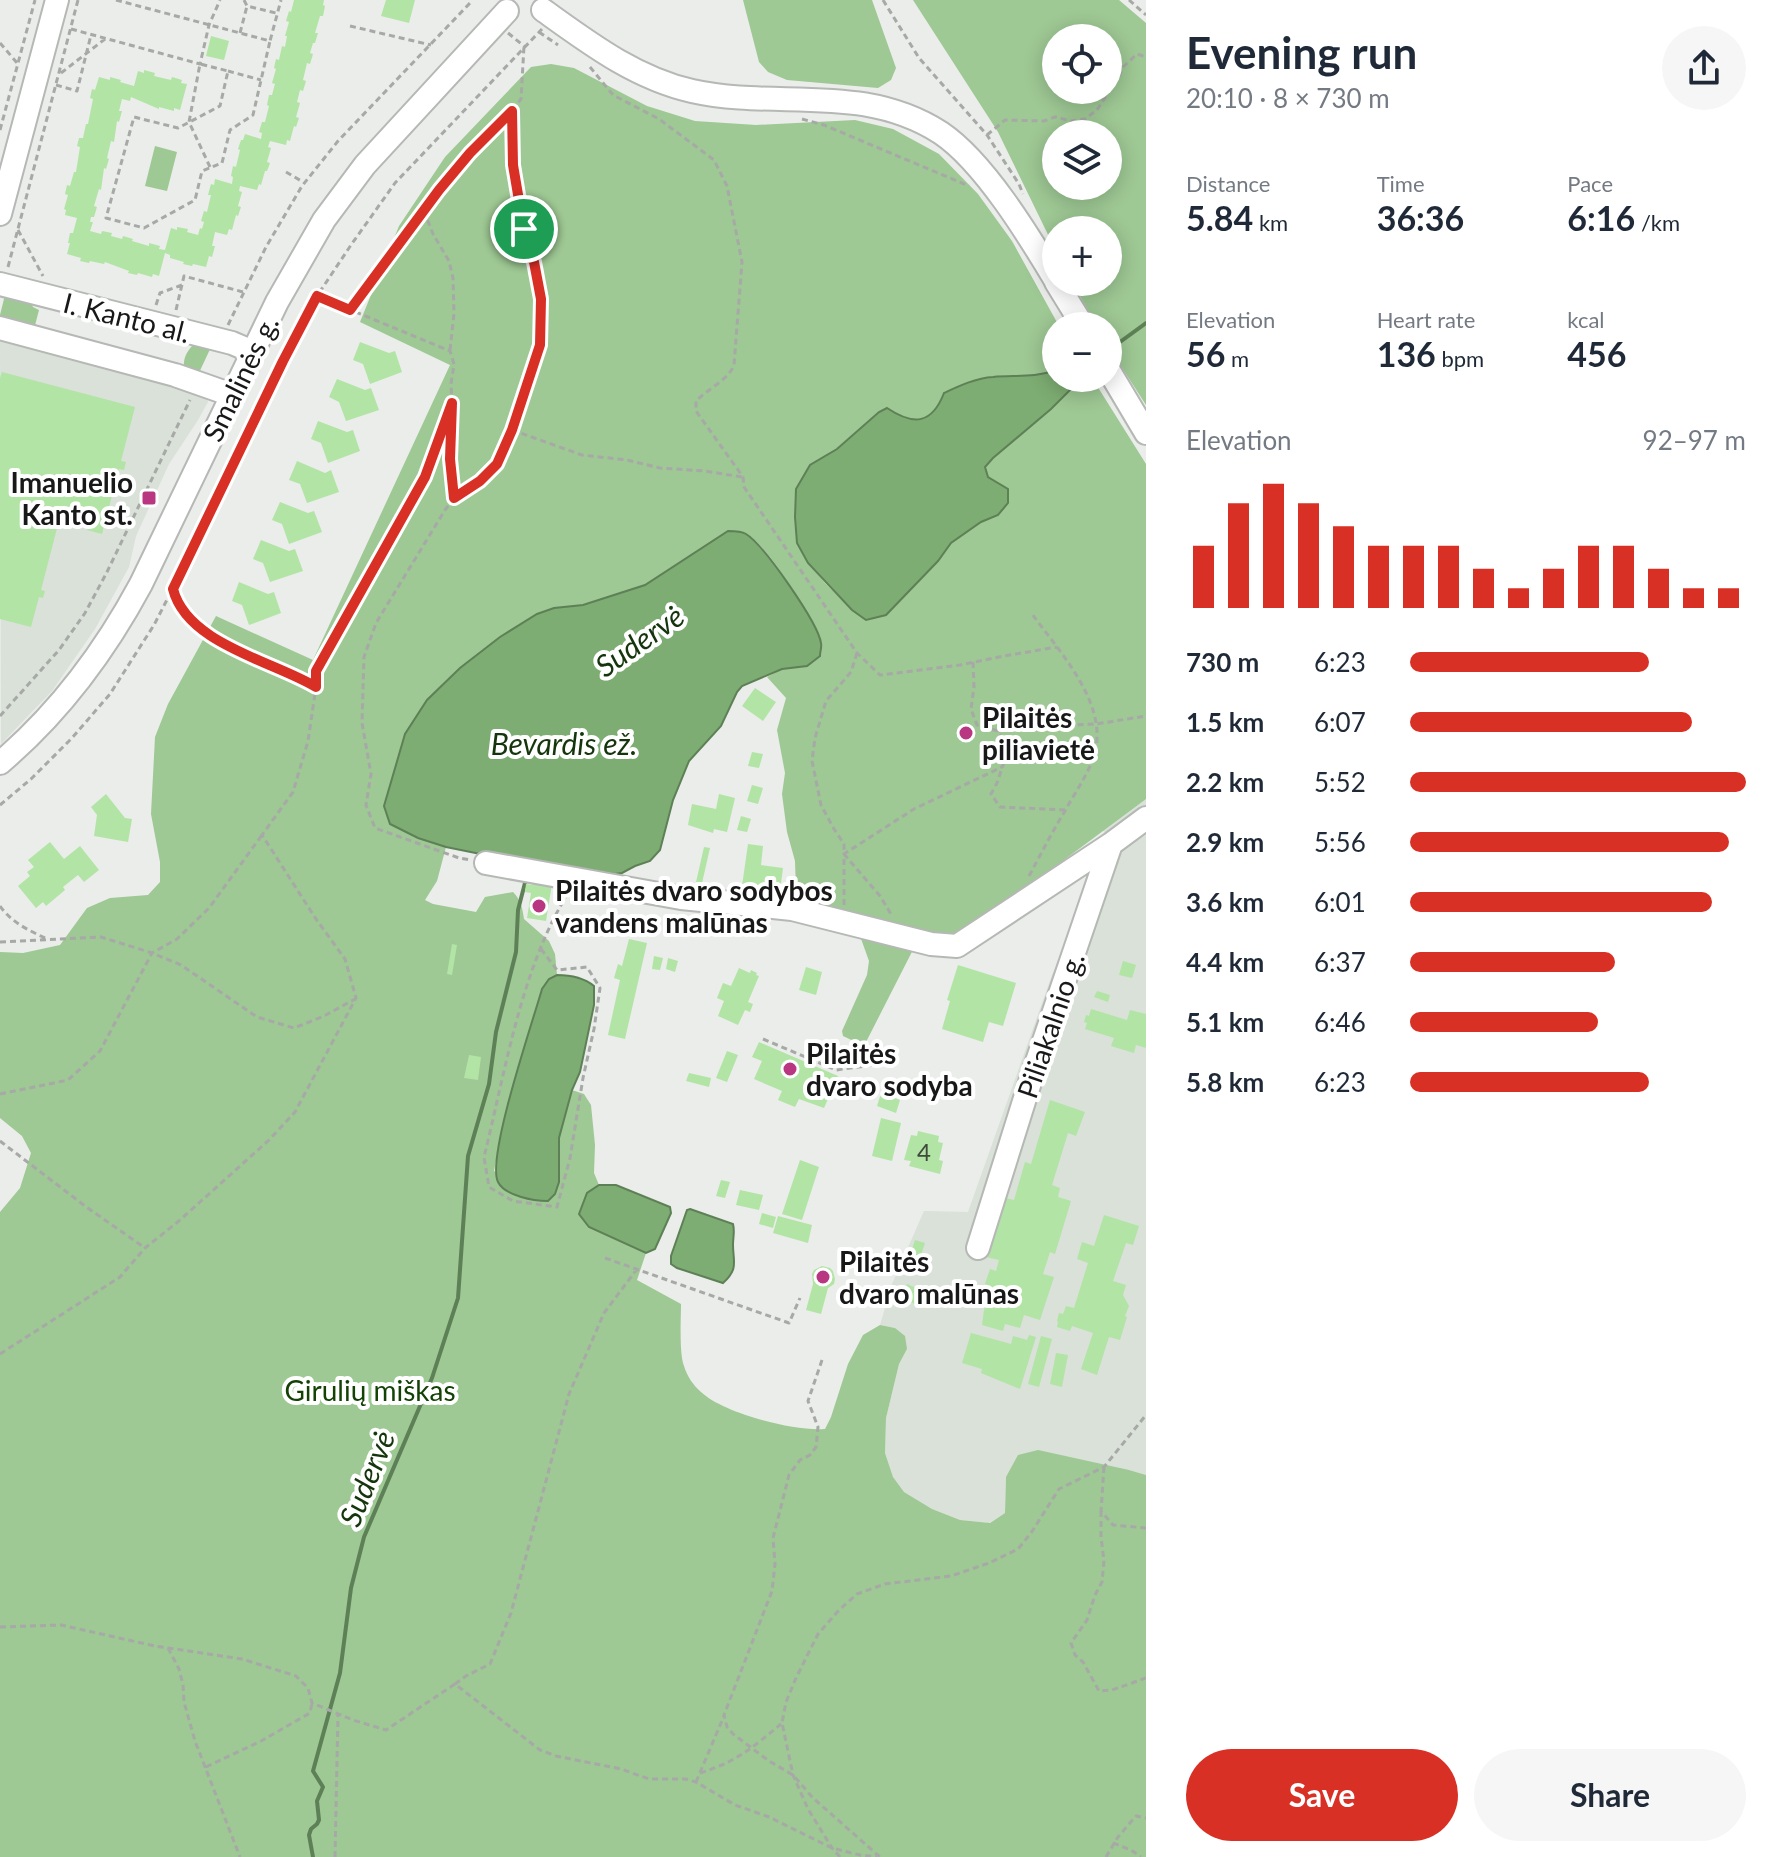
<!DOCTYPE html>
<html lang="en">
<head>
<meta charset="utf-8">
<style>
	:root { --surface:#fff; --page:#f6f6f7; --text:#1f2937; --muted:#747a83; --accent:#d93025 }
	body { margin:0; font-family:Lato,sans-serif; background:var(--page); color:var(--text); height:100vh; display:flex; flex-direction:column; font-size:30px; white-space:nowrap }
	* { box-sizing:border-box; margin:0 }
	p { font-size:26px; color:var(--muted) }
	.icon { flex:none; width:44px; height:44px; fill:none; stroke:currentColor; stroke-width:2; stroke-linecap:round; stroke-linejoin:round }
	.map { position:relative; flex:1; overflow:hidden }
	.sheet { display:flex; flex-direction:column; background:var(--surface); width:640px }
	.sheet>* { flex:none }
	.fabs { position:absolute; left:1042px; top:24px; display:grid; gap:16px }
	.fabs a { display:grid; place-items:center; width:80px; height:80px; border-radius:50%; background:var(--surface); box-shadow:0 4px 20px #0003; font-size:40px }
	.pin { position:absolute; display:grid; place-items:center; width:68px; height:68px; color:#fff; margin:-34px; border:4px solid #fff; border-radius:50%; box-shadow:0 2px 8px #0007 }
	.round { display:grid; place-items:center; flex:none; width:84px; height:84px; border-radius:42px; background:var(--page) }
	.headline { display:flex; align-items:center; justify-content:space-between; height:136px; padding:0 40px }
	h1 { font-size:44px; font-weight:700; line-height:60px }
	.metrics { display:grid; grid-template-columns:repeat(3,1fr); gap:12px; height:136px; padding:8px 40px }
	.metrics div { display:grid; align-content:center }
	.metrics b { font-size:34px; font-weight:700 }
	.metrics small { font-size:22px; font-weight:400 }
	.metrics p { font-size:22px }
	.chart { height:224px; padding:16px 40px }
	.chart p { display:flex; justify-content:space-between }
	.chart svg { width:100%; height:144px; margin-top:8px; stroke:var(--accent); stroke-width:6 }
	.button { display:flex; gap:16px; margin-top:auto; padding:16px 40px }
	.button a { flex:1; height:92px; border-radius:48px; background:var(--accent); color:#fff; font-size:32px; font-weight:700; line-height:92px; text-align:center }
	.button a+a { background:var(--page); color:var(--text) }
	ul { padding:0 40px; list-style:none; font-size:26px }
	li { display:grid; grid-template-columns:128px 96px 1fr; align-items:center; height:60px }
	li i { height:20px; border-radius:10px; background:var(--accent) }
	main { display:flex; flex:1; min-height:0 }
	.map>svg:first-child { display:block }
</style>
</head>
<body>
<main>
<div class="map">
<svg width="1146" height="1857" viewBox="0 0 1146 1857">
	<rect width="100%" height="100%" fill="#eaede9"/>
	<path fill="#d9e1d8" d="M0 337 189 387 207 397 208 402 198 420 169 464 136 536 129 567 95 629 52 691 1 744Z
		M1146 799V1475L1129 1470 1006 1477 1005 1513 989 1523 960 1520 932 1509 904 1492 893 1477 885 1453 886 1418 899 1364 907 1349 895 1328 880 1325 892 1284 924 1211 968 1212 1052 975 1111 838 1102 830Z"/>
	<path fill="#9ec894" fill-rule="evenodd" d="M743 0H872L896 68 891 80 878 88 787 80 768 72 759 62Z
		M913 0H1119L1146 23V405L1108 346V326H1097L1072 282H1108V230H1056V251L998 132ZM1056 38H1108V90H1056ZM1056 134H1108V186H1056Z
		M551 64 574 68 647 106 695 121 756 125 855 120 893 129 939 154 978 194 1012 241 1059 326H1056V370L1042 375 990 377 944 393C932 424 914 426 887 408L879 412 837 449 810 465 796 490 795 517 797 543 808 563 825 583 852 610 886 615 938 561 951 543 981 522 998 515 1008 489 988 477 985 467 993 458 1051 409 1082 378H1090L1094 381 1146 464V799L962 936H920L865 1044 862 1045 843 1036 842 1031 867 975 869 961 854 919 805 903 796 890 795 861 787 832 782 794 785 773 777 730 786 698 767 677 782 669 807 666 821 642C809 617 771 547 747 535 742 532 734 532 728 531L645 585 583 605 554 608 500 637 460 668 427 700 418 838 446 847 437 881 425 900 433 904 476 912 485 897 513 892C521 900 522 907 524 919L549 941 555 954 557 975 549 979 542 989 507 1106 494 1171 548 1201C565 1184 558 1161 559 1140 560 1123 567 1106 572 1090L584 1094 591 1105 595 1145 594 1173 599 1185 587 1193 589 1227 646 1253 637 1280 681 1304C681 1319 679 1353 684 1366 687 1376 693 1385 701 1392 723 1413 795 1432 825 1429L831 1417 848 1364 863 1335 880 1325 895 1328 905 1336 907 1349 899 1364 886 1418 885 1453 893 1477 904 1492 932 1509 960 1520 990 1523 1005 1513 1006 1477 1018 1455 1038 1450 1129 1470 1146 1475V1857H0V1212L20 1188 31 1153 22 1136 0 1118V952L23 953 60 945 87 908 110 898 148 895 160 882V862L151 814 155 737 168 704 216 616 313 660 450 365 360 322 399 226 445 157 531 67Z
		M155 146 177 152 167 191 145 186Z
		M6 291 31 303 33 307 39 310 33 333 0 324V315Z
		M194 344 212 345 197 377 184 368C183 358 187 351 194 344Z"/>
	<path fill="#7dad72" stroke="#5e8057" stroke-width="2" d="M1056 370V378H1082L1051 409 993 458 985 467 988 477 1008 489V503L998 515 981 522 951 543 938 561 886 615 866 620 852 610 808 563 797 543 795 517 796 489 810 465 837 449 879 412 887 408C914 426 932 424 944 393 959 386 976 378 993 377 1015 375 1035 378 1056 370Z
		M728 531C734 531 741 531 746 534 764 545 818 623 821 643 822 647 820 651 820 656L807 666 782 669 742 686 737 692 721 726 689 761 673 800 660 850 650 861 635 866 622 873 615 874 547 863 530 864 446 847 418 838 390 824 384 806 405 734 427 700 460 668 500 637 537 614 554 608 583 605 645 585Z
		M557 975C571 975 583 977 594 986V1005L580 1072 572 1090 559 1138V1182L555 1194 548 1201C534 1201 505 1196 498 1182 486 1158 533 1021 542 989L549 979Z
		M599 1185H616L670 1207 671 1213 655 1249 646 1253 589 1227 579 1214 587 1193Z
		M690 1209 733 1224C735 1231 733 1237 733 1245 733 1261 739 1269 723 1283L677 1268 671 1264V1256L687 1210Z"/>
	<g fill="none" stroke-linecap="round" stroke-linejoin="round">
		<path stroke="#5e8057" stroke-width="4" d="M1109 350 1146 323
			M313 1857 309 1835 311 1829 317 1824 319 1820 317 1801 323 1787 313 1771 340 1673 351 1588 364 1537 432 1378 458 1298 468 1156 489 1084 496 1032 516 952 518 910 526 879"/>
	</g>
	<path fill="#b2e4a6" d="M294 0H324L323 5 325 6 323 16H320L315 33H318L315 43H313L310 53 313 54 310 64 307 63 303 80 306 81 303 91 300 90 297 102 300 103 296 117 299 118 296 127 294 126 290 141 287 140 286 145 270 141 268 147 271 148 267 162 270 163 267 171H265L261 185 259 184 257 190 240 186 239 191 242 192 238 206 241 207 238 216 236 215 232 230 229 229 227 235 215 232 212 246H215L212 257 209 256 206 267 193 264 192 266 183 264 184 262 170 258V255L165 253 159 276 153 274 152 277 138 273 137 275 128 273 129 271 105 262 104 264 90 261 89 263 80 261 81 258 67 254 70 243H68L70 233H73L77 218 65 215 66 210 64 209 68 195 65 194 67 185 70 186 74 172H76L80 147 77 146 79 138H83L86 124H88L93 99 90 98 92 89 95 90 99 77 110 80V77L121 80 120 82 134 86 138 71 144 73V70L155 73 154 76 171 80 172 77 182 80 181 83 187 84 180 110 174 108V111L159 107V109L131 97 130 101 122 99 119 111H122L119 122 117 121 114 142 111 141 107 158 109 159 106 169 104 168 101 190 99 189 94 206 97 207 94 217H91L90 222H93L90 231 101 234 102 231 112 233 111 236 122 239 123 236 133 239 132 241 149 246V243L160 246 159 249 165 250 171 228 177 230V227L188 229 187 232 198 235 200 228 202 229 204 222 201 221 204 211 207 212 211 195H208L211 184 214 185 215 179 232 184 233 177 231 176 233 166 236 167 240 150 238 149 241 140H243L245 134 261 139 262 133 259 132 262 122H265L269 106 267 105 269 95H272L275 84 272 83 276 69 274 68 276 59 279 60 282 46 285 47 287 36H285L289 22 286 21 289 11 291 12Z
		M386 0H415L409 23 381 16Z
		M211 36 229 41 224 60 206 56Z
		M360 342 389 353 395 351 402 372 370 384 363 364 353 360Z
		M2 372 135 407 121 461 126 462 124 470 119 469 102 534 87 530 90 520 61 513 41 590 45 591 43 598 39 597 31 627 0 619V378Z
		M337 379 365 390 371 388 379 410 346 421 339 402 329 397Z
		M318 421 347 432 353 430 360 451 328 463 321 443 311 439Z
		M297 461 325 473 331 470 339 492 307 503 300 484 289 480Z
		M280 502 308 513 314 511 322 532 289 544 282 524 272 520Z
		M261 540 289 551 295 549 303 571 270 582 263 563 253 559Z
		M239 582 268 594 274 592 281 613 249 625 242 605 232 601Z
		M755 688 776 702 763 721 742 706Z
		M752 752 763 754 759 768 748 766Z
		M752 785 763 788 758 804 747 801Z
		M106 794 125 818 132 819 128 842 94 836 97 815 91 807Z
		M719 794 735 798 727 832 714 829 713 833 688 825 692 804 716 809Z
		M741 816 751 819 747 832 737 830Z
		M50 842 64 859 80 846 99 870 84 882 78 875 63 887 65 890 46 906 43 902 36 908 18 886 30 876 27 872 34 867 28 860Z
		M748 844 763 846 761 865 783 868 779 898 749 901 750 894 741 893Z
		M704 847 710 848 700 892 694 891Z
		M533 881 552 884 546 921 527 918 531 893 525 892 526 884 532 885Z
		M629 939 647 943 625 1039 608 1035 620 980 614 978 618 964 622 966Z
		M452 944 457 945 452 975 447 974Z
		M654 956 663 958 660 970 652 969Z
		M668 958 678 961 675 972 666 969Z
		M1123 961 1136 965 1132 978 1119 975Z
		M958 965 1016 983 1003 1026 989 1022 983 1042 942 1029 950 1001 947 1000Z
		M806 967 822 972 816 995 799 990Z
		M739 968 750 973 751 970 757 973 756 975 759 976 748 1002 753 1004 750 1012 745 1010 738 1025 718 1016 724 1001 717 998 723 983 731 986Z
		M1097 991 1110 995 1108 1002 1094 997Z
		M1091 1009 1127 1020 1130 1010 1146 1014V1048L1136 1045 1134 1053 1111 1046 1114 1038 1085 1029 1087 1023 1084 1022 1086 1015 1089 1016Z
		M759 1042 838 1076 824 1108 799 1099 795 1107 778 1100 782 1091 754 1079 762 1061 752 1057Z
		M727 1051 738 1055 727 1082 716 1078Z
		M469 1055 481 1057 478 1080 464 1078Z
		M689 1073 711 1078 709 1087 686 1081Z
		M883 1087 889 1089 887 1095 900 1100 896 1113 877 1106Z
		M1050 1100 1085 1112 1076 1136 1068 1133 1052 1185 1060 1188 1058 1197 1071 1201 1055 1254 1050 1252 1043 1274 1054 1277 1040 1320 1024 1315 1020 1328 1005 1324 1003 1331 982 1325 984 1310 991 1286 985 1284 990 1269 996 1271 999 1260 986 1257 1002 1197 1014 1200 1025 1162 1031 1164Z
		M881 1118 901 1123 892 1161 872 1156Z
		M918 1131 939 1136 938 1142 943 1143 939 1160 943 1161 940 1174 909 1166 911 1161 904 1160 911 1135 917 1136Z
		M800 1160 819 1167 802 1220 782 1214Z
		M721 1180 730 1182 725 1198 716 1196Z
		M740 1190 763 1195 759 1210 736 1205Z
		M762 1213 776 1217 773 1228 759 1224Z
		M1104 1215 1139 1226 1133 1245 1126 1243 1113 1281 1126 1285 1123 1295 1129 1306 1125 1316 1127 1317 1120 1340 1109 1337 1097 1375 1081 1369 1093 1333 1072 1326 1070 1331 1057 1327 1058 1322 1057 1321 1059 1313 1063 1314 1066 1306 1074 1308 1088 1263 1077 1259 1082 1242 1094 1246Z
		M778 1216 812 1225 808 1243 773 1233Z
		M915 1240 925 1243 919 1261 909 1258Z
		M822 1266 830 1268 833 1271 835 1279 834 1284 828 1288 821 1314 806 1310 813 1284 812 1274 814 1270Z
		M907 1284 927 1293 924 1301 920 1299 917 1305 901 1298Z
		M971 1333 1011 1344 1013 1336 1027 1340 1029 1335 1036 1337 1020 1389 981 1373 982 1369 962 1363Z
		M1041 1336 1052 1339 1039 1387 1028 1384Z
		M1056 1353 1068 1355 1062 1387 1050 1384Z"/>
	<g fill="none" stroke-linecap="round" stroke-linejoin="round">
		<defs>
			<path id="minor" d="M543 10C589 43 635 78 692 91 776 110 862 82 941 133 984 162 1029 236 1056 281
				M0 214 57 0
				M1056 282 1083 326
				M0 284 232 343 253 352
				M0 328 175 375 232 395
				M1108 369 1146 433
				M0 763C59 713 105 651 141 584L277 302 324 220 365 165 507 11
				M486 863 681 898 792 909 931 944 957 946 1111 844
				M978 1248 1031 1079 1111 844 1146 818"/>
		</defs>
		<use href="#minor" stroke="#b5b8b4" stroke-width="26"/>
		<path stroke="#a7a9a6" stroke-width="3" stroke-dasharray="6 4" stroke-linecap="butt" d="M116 0 270 41 281 0
			M244 0 247 6 276 13
			M883 0 919 58 987 135 1019 184 1023 194
			M1129 0 1146 15
			M350 26 431 45
			M71 29 200 64 209 25 220 0
			M539 32 558 45
			M240 33 247 6
			M508 33 524 46
			M0 43 18 64
			M590 67 613 95 659 119 714 160 727 186 742 262 734 365C729 379 708 389 696 401V411L743 477 744 487 857 653 880 675 960 665 1004 656 1057 647
			M228 71 261 80
			M61 73 105 39
			M56 85 77 91 91 35
			M802 119 824 125 969 186
			M0 130 35 0
			M987 135 1005 120 1044 121 1055 117 1071 121 1085 119 1097 110 1119 76 1123 67 1137 54 1146 57
			M210 167 189 122 200 64 228 71 220 106 178 128 134 117 106 218 144 228 195 200 202 171 222 163 230 130 253 115 270 41
			M286 172 303 182
			M18 230 43 276
			M8 267 78 0
			M156 305 160 293 182 285
			M176 310 184 276 243 292
			M350 310 424 211
			M228 325 266 247 302 186 338 141 471 2
			M450 350 454 314 453 278 449 261 433 234 424 211 439 190 470 153 512 111 521 99 524 46
			M452 408 450 459 454 498 445 510 376 623 364 657 362 723 371 774 366 805 375 828 459 858 471 860
			M512 430 582 455 627 460 660 468 705 471 742 477
			M454 498 480 481 497 464 512 430 540 345 541 299 534 262 527 248 513 165 512 111
			M173 589C187 644 273 661 316 687
			M857 653 851 672 826 701 815 738 812 761 821 805 834 829 844 844V854L880 896 891 914
			M973 662 974 687 971 709 977 725 998 731 1008 750 997 783 991 794 1000 807 1065 810
			M0 716 59 650 85 613 106 574 190 400
			M998 731 1023 727 1096 724 1146 716
			M0 805 31 779 72 738 110 694 154 625 191 553 283 361 317 296 351 245 395 183 542 29
			M1029 876C1041 854 1052 832 1065 811 1077 788 1096 765 1097 738 1099 694 1057 648 1032 614
			M844 905V854L914 809 1002 767
			M0 906C11 922 28 930 45 938
			M0 942 101 937 152 953 181 965 257 1017 294 1028 324 1016 355 999
			M541 949 557 970 587 967 600 988 594 1029 583 1078 570 1158 557 1207 513 1201 489 1187 484 1157C505 1073 521 969 567 895
			M763 1039 836 1070 881 1064
			M0 1094 68 1080 100 1051 152 953 177 939 209 908 262 835
			M0 1141 85 1206 145 1248
			M605 1258 789 1323 800 1298
			M0 1354 120 1277 145 1248 180 1220 269 1140 295 1112 356 998 345 959 316 919 262 835 293 792 308 741 316 687V671L425 477 452 403 451 384 454 364 450 351 317 296
			M822 1360 808 1401 818 1427 816 1447 810 1455 800 1460 789 1475 773 1538 775 1564 772 1591 724 1715 727 1727 733 1734 769 1761 793 1775 813 1798 880 1857
			M1104 1467 1101 1511 1113 1525 1146 1528
			M1101 1511V1537L1104 1561 1102 1582 1095 1595 1087 1620 1071 1643 1075 1655 1083 1662 1099 1691 1112 1690 1146 1678
			M0 1627 61 1625 155 1646 242 1659 296 1676 308 1688 312 1703 353 1720 386 1730 455 1684 540 1750 556 1756 621 1769 649 1779H685L696 1782 735 1805 769 1817 832 1848 860 1855 877 1857
			M168 1648 179 1669 183 1685 184 1702 195 1741 240 1857
			M455 1684 466 1676 490 1664 511 1613 569 1394 604 1313 637 1269
			M206 1767 261 1741 310 1713 312 1703
			M700 1773C736 1762 752 1748 781 1724
			M696 1782 724 1716
			M1113 1843 1131 1850 1141 1857
			M335 1857 338 1714
			M840 1857 832 1848 808 1809 793 1775 782 1723 786 1702 796 1678 818 1634 839 1610 857 1594 885 1584 951 1576 989 1563 1018 1549 1031 1533 1059 1489 1104 1467 1146 1415
			M1106 1857 1118 1837 1136 1816 1146 1818"/>
		<use href="#minor" stroke="#fff" stroke-width="22"/>
	</g>
	<g fill="none" stroke-linecap="round" stroke-linejoin="round">
		<defs>
			<path id="route" d="M512 111 513 165 527 248 534 262 541 299 540 345 512 430 497 464 480 481 454 498 450 459 452 403 425 477 316 671V687C273 661 187 644 173 589L283 361 317 296 350 310 439 190 470 153Z"/>
		</defs>
		<use href="#route" stroke="#fff" stroke-width="16"/>
		<use href="#route" stroke="#d93025" stroke-width="10"/>
	</g>
	<g fill="#b83780" stroke="#fff" stroke-width="3">
		<rect x="141" y="490" width="16" height="16" rx="4"/>
		<circle cx="966" cy="733" r="8"/>
		<circle cx="539" cy="906" r="8"/>
		<circle cx="790" cy="1069" r="8"/>
		<circle cx="823" cy="1277" r="8"/>
	</g>
	<g text-anchor="middle" dominant-baseline="central" stroke-width="8" stroke-linejoin="round" paint-order="stroke">
		<g font-size="24" fill="#3e4b3b">
			<text x="924" y="1151">4</text>
		</g>
		<g font-size="28" fill="#171817" stroke="#fff">
			<text transform="translate(127 317) rotate(14)">I. Kanto al.</text>
			<text transform="translate(240 378) rotate(-64)">Smalinės g.</text>
			<text transform="translate(1050 1025) rotate(-71)">Piliakalnio g.</text>
		</g>
		<g font-size="28" font-weight="bold" fill="#171817" stroke="#fff" text-anchor="start">
			<text x="133" y="482" text-anchor="end">Imanuelio<tspan x="133" dy="32">Kanto st.</tspan></text>
			<text x="982" y="717">Pilaitės<tspan x="982" dy="32">piliavietė</tspan></text>
			<text x="555" y="890">Pilaitės dvaro sodybos<tspan x="555" dy="32">vandens malūnas</tspan></text>
			<text x="806" y="1053">Pilaitės<tspan x="806" dy="32">dvaro sodyba</tspan></text>
			<text x="839" y="1261">Pilaitės<tspan x="839" dy="32">dvaro malūnas</tspan></text>
		</g>
		<g font-size="28" fill="#134204" stroke="#fff">
			<text x="370" y="1390">Girulių miškas</text>
		</g>
		<g font-size="30" font-style="italic" fill="#15350c" stroke="#fff">
			<text transform="translate(639 640) rotate(-35)">Sudervė</text>
			<text x="564" y="743">Bevardis ež.</text>
			<text transform="translate(366 1478) rotate(-68)">Sudervė</text>
		</g>
	</g>
</svg>
<div class="fabs">
<a><svg class="icon" aria-label="locate" viewBox="0 0 24 24"><circle cx="12" cy="12" r="6"/><path d="M12 2v4M12 18v4M2 12h4M18 12h4"/></svg></a>
<a><svg class="icon" aria-label="layers" viewBox="0 0 24 24"><path d="M12 4l9 5-9 5-9-5zM3 14l9 5 9-5"/></svg></a>
<a>+</a>
<a>−</a>
</div>
<div class="pin" style="left:524px;top:229px;background:#1e9e55"><svg class="icon" aria-label="arrive" viewBox="0 0 24 24"><path d="M6 21V4h12l-3 4 3 4H6"/></svg></div>
</div>
<section class="sheet">
<div class="headline"><div><h1>Evening run</h1><p>20:10 · 8 × 730 m</p></div><a class="round"><svg class="icon" aria-label="share" viewBox="0 0 24 24"><path d="M12 15V3M7 8l5-5 5 5M5 13v7h14v-7"/></svg></a></div>
<div class="metrics">
<div><p>Distance</p><b>5.84<small> km</small></b></div>
<div><p>Time</p><b>36:36</b></div>
<div><p>Pace</p><b>6:16<small> /km</small></b></div>
</div>
<div class="metrics">
<div><p>Elevation</p><b>56<small> m</small></b></div>
<div><p>Heart rate</p><b>136<small> bpm</small></b></div>
<div><p>kcal</p><b>456</b></div>
</div>
<div class="chart"><p><span>Elevation</span>92–97 m</p>
<svg viewBox="0 0 160 44" preserveAspectRatio="none"><path d="M5 44V25M15 44V12M25 44V6M35 44V12M45 44V19M55 44V25M65 44V25M75 44V25M85 44V32M95 44V38M105 44V32M115 44V25M125 44V25M135 44V32M145 44V38M155 44V38"/></svg>
</div>
<ul>
<li><b>730 m</b>6:23<i style="width:71%"></i></li>
<li><b>1.5 km</b>6:07<i style="width:84%"></i></li>
<li><b>2.2 km</b>5:52<i style="width:100%"></i></li>
<li><b>2.9 km</b>5:56<i style="width:95%"></i></li>
<li><b>3.6 km</b>6:01<i style="width:90%"></i></li>
<li><b>4.4 km</b>6:37<i style="width:61%"></i></li>
<li><b>5.1 km</b>6:46<i style="width:56%"></i></li>
<li><b>5.8 km</b>6:23<i style="width:71%"></i></li>
</ul>
<div class="button"><a>Save</a><a>Share</a></div>
</section>
</main>
</body>
</html>
